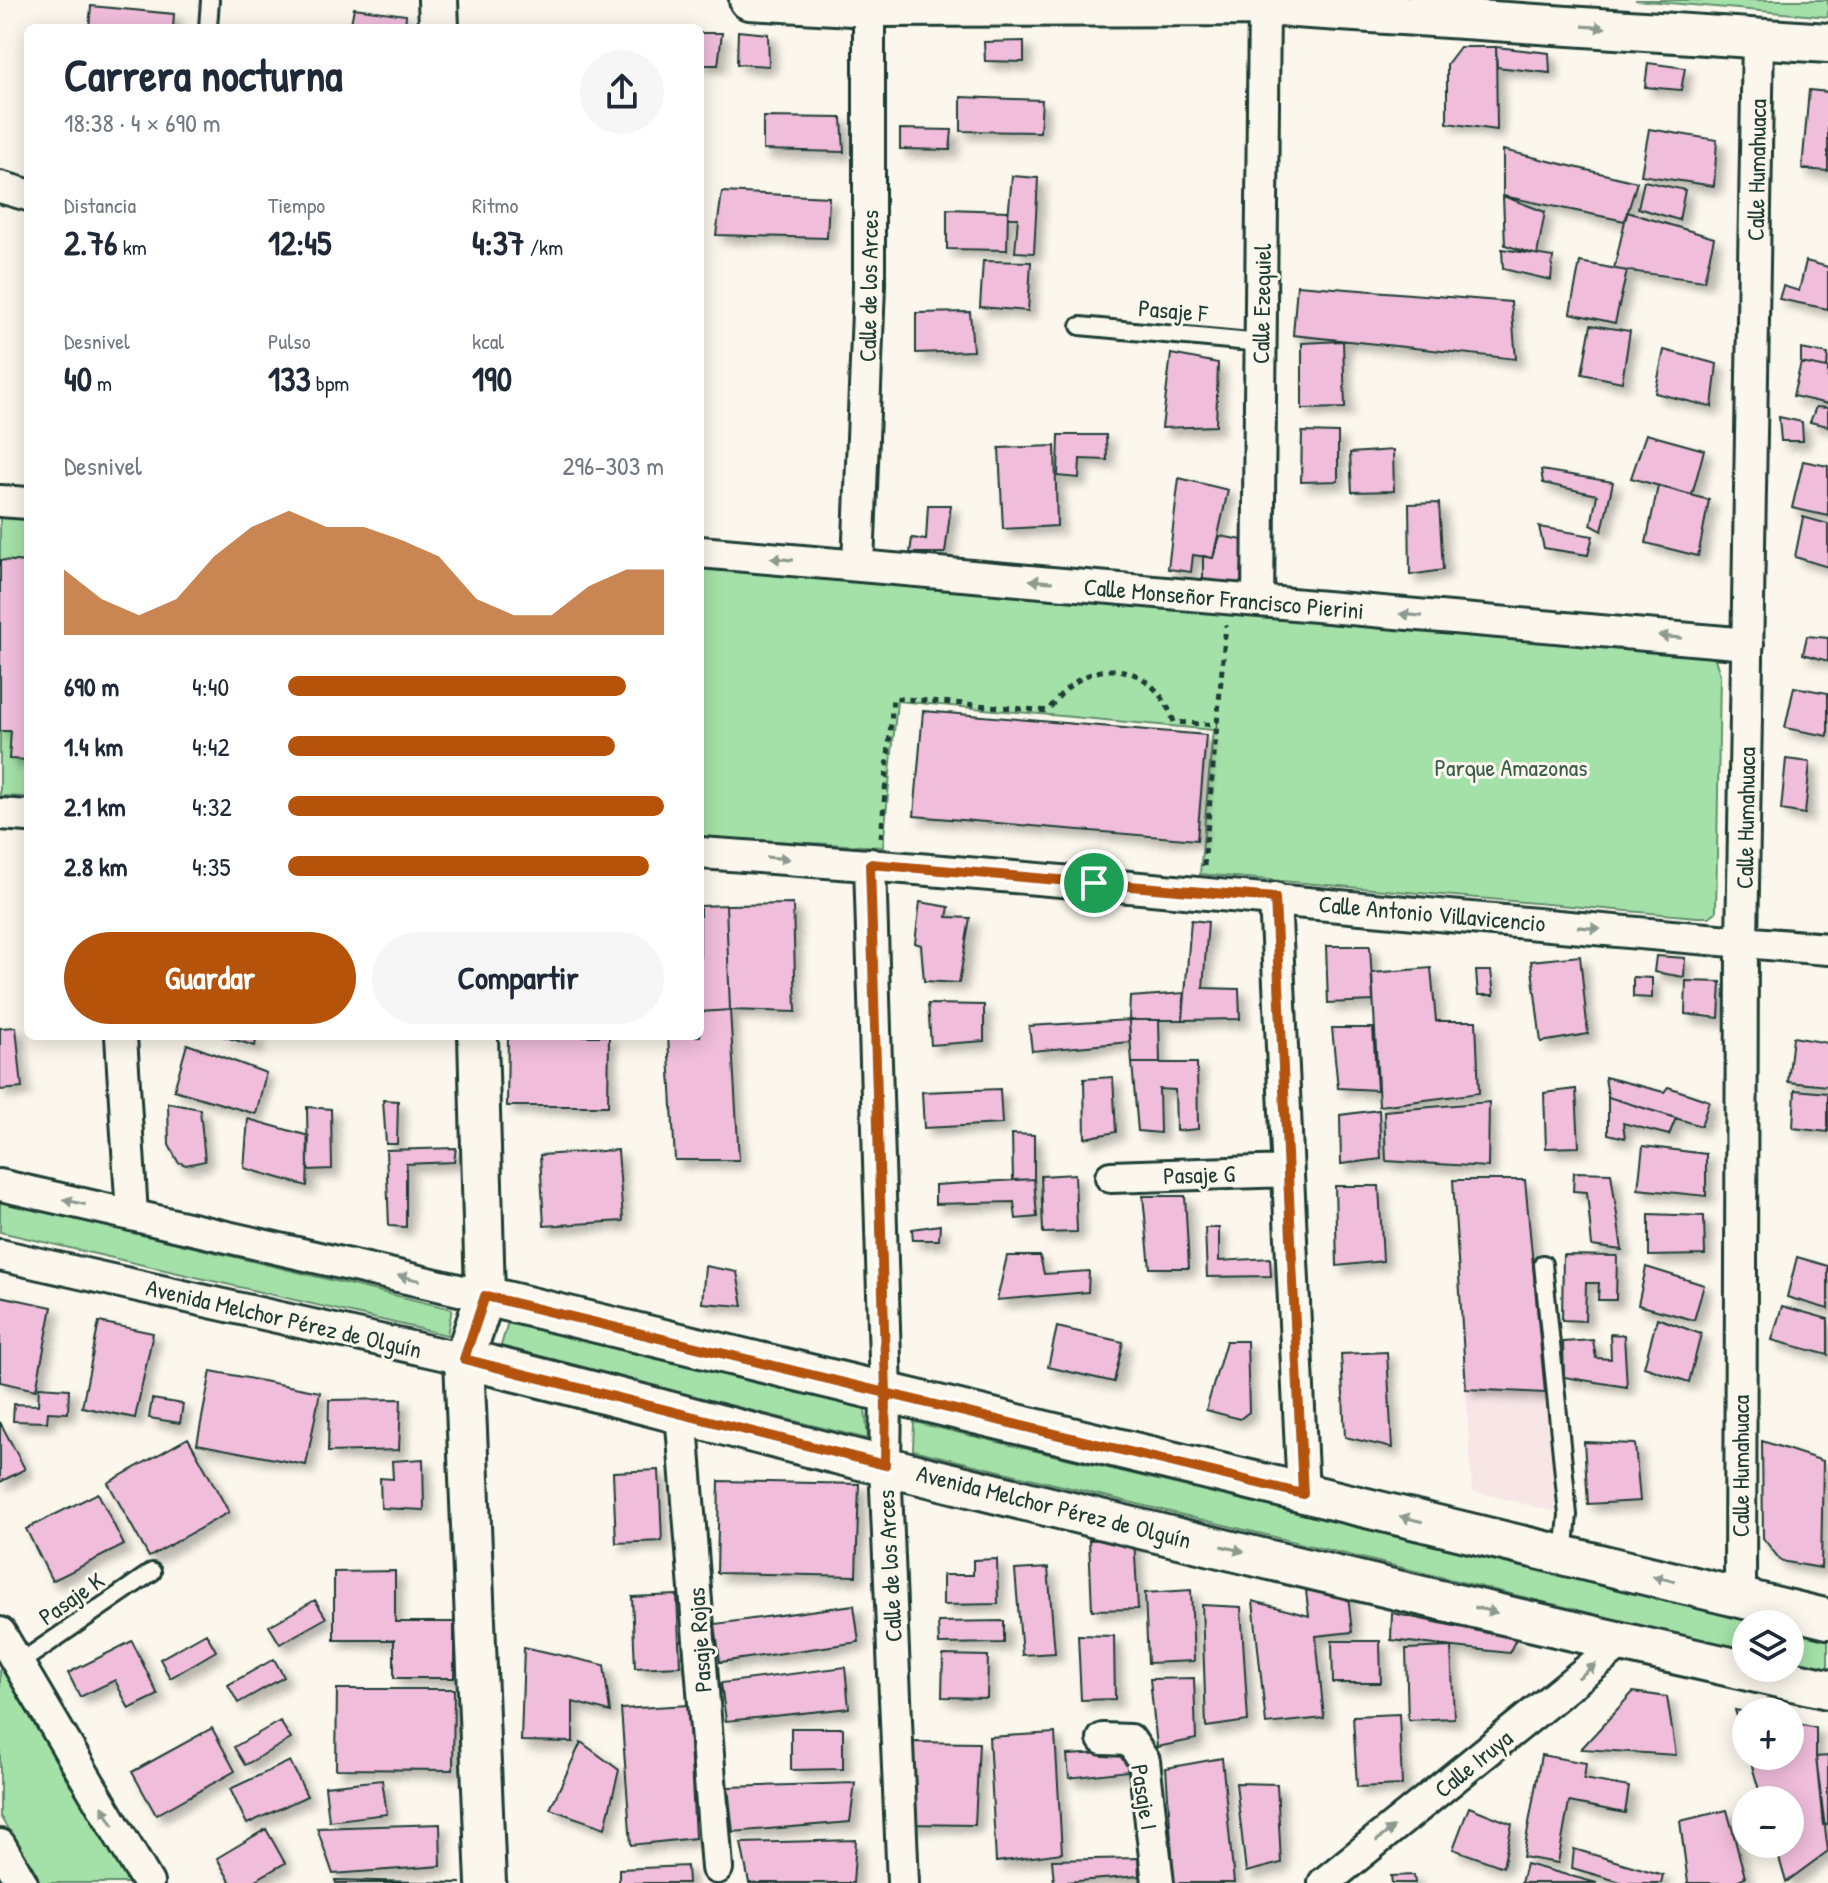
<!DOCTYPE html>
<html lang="es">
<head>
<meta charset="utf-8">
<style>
	:root { --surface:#fff; --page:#f6f6f7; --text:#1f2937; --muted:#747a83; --accent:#b45309 }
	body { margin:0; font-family:"Patrick Hand",sans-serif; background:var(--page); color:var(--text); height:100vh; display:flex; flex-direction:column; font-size:30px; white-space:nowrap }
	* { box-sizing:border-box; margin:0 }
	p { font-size:26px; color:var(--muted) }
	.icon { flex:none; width:44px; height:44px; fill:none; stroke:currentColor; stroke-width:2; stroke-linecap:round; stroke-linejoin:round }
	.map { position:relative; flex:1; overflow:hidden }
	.panel { position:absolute; left:24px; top:24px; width:680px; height:1016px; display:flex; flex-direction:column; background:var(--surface); border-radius:12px; box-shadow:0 4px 20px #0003 }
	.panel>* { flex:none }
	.controls { position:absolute; left:1732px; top:1610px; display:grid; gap:16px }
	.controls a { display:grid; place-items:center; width:72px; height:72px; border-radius:50%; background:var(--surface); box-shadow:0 4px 20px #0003; font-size:40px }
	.pin { position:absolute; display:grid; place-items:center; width:68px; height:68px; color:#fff; margin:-34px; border:4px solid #fff; border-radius:50%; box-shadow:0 2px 8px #0007 }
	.round { display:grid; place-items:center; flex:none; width:84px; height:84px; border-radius:42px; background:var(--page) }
	.head { display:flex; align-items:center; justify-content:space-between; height:136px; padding:0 40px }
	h1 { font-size:44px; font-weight:700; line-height:60px }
	.metrics { display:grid; grid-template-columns:repeat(3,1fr); gap:12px; height:136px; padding:8px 40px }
	.metrics div { display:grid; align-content:center }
	.metrics b { font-size:34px; font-weight:700 }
	.metrics small { font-size:22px; font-weight:400 }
	.metrics p { font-size:22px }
	.chart { height:224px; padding:16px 40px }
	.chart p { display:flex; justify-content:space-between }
	.chart svg { width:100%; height:144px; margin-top:8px; fill:var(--accent); opacity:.7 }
	.action { display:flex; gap:16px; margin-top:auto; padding:16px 40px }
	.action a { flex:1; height:92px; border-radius:48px; background:var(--accent); color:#fff; font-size:32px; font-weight:700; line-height:92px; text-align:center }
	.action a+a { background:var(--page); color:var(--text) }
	ul { padding:0 40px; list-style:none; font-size:26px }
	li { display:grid; grid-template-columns:128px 96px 1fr; align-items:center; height:60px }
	li i { height:20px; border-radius:10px; background:var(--accent) }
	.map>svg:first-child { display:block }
</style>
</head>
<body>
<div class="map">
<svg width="1828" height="1883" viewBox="0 0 1828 1883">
	<defs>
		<filter id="shadow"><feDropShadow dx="7" dy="7" stdDeviation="4" flood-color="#0004"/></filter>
	</defs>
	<rect width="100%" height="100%" fill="#fbf7ec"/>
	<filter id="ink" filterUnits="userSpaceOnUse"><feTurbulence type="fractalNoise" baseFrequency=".0125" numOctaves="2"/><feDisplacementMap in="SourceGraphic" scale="16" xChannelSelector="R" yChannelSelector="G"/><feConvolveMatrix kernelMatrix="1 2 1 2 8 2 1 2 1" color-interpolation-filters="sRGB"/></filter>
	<g filter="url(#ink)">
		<path fill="#f8e6e7" d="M1453 1180H1525L1556 1512 1472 1491Z"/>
		<path fill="#a4e1a8" stroke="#628f6e" stroke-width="2" d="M1635 0H1828V17Z
			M0 516 28 518V797L0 796Z
			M700 566 1705 651 1715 659 1720 674 1716 912 1709 917H1697L1200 874 1213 730 897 701 883 847 700 837Z
			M0 1201 452 1309 447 1335 0 1232Z
			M508 1322 865 1409 868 1439 500 1349Z
			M914 1422 1764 1624H1746V1650L1648 1627 913 1450Z
			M1790 1630 1828 1639V1670L1790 1661Z
			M0 1665 130 1883H40L0 1816Z"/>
		<path fill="#f0bddb" stroke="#1f3d34" stroke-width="2" filter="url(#shadow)" d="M91 6 174 14 173 28H89Z
			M354 8 406 15 405 28H350Z
			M738 31 768 34 769 66 737 64Z
			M700 33H722L718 65H700Z
			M1024 41V62L985 61 984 42Z
			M1460 47H1496L1497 130 1447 123V64Z
			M1496 47 1549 53 1550 73 1497 67Z
			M1648 63 1685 68 1681 90 1645 87Z
			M1809 90 1828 92V171L1802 169Z
			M961 97 1042 100 1040 132 961 131Z
			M763 117 842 118 844 152 763 150Z
			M900 129 952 130 950 150 900 149Z
			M1649 129 1717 140 1714 186 1641 175Z
			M1503 150 1637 182 1625 221 1503 196Z
			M1012 176 1038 178 1034 253 1015 252 1018 218H1008Z
			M1644 181 1685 190 1679 220 1638 208Z
			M722 192 829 197 827 238 716 235Z
			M1503 196 1545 212 1537 255 1505 245Z
			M947 209 1008 211 1007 250 947 249Z
			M1627 212 1714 238 1704 281 1614 269Z
			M1502 249 1553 257 1551 280 1503 269Z
			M983 261 1031 262 1028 311 980 307Z
			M1806 261 1828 267V309L1779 299 1783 286 1799 291Z
			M1580 262 1627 271 1615 323 1570 313Z
			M1297 285 1511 302 1516 359 1293 335Z
			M970 312 973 351 916 353V313Z
			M1591 325 1630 331 1622 382 1582 374Z
			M1343 341 1345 408 1302 409V343Z
			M1801 349 1828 354 1827 368 1801 363Z
			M1664 350 1717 364 1712 407 1655 393Z
			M1171 354 1218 363 1216 426 1162 428Z
			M1801 363 1828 368V404L1793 396Z
			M1816 407 1828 408V426L1810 422Z
			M1779 417 1802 422 1803 441H1781Z
			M1302 432 1338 433V481L1301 482Z
			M1646 434 1704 450 1692 495 1631 478Z
			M1059 435H1106L1107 460 1080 459 1079 478 1058 476Z
			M1055 446 1057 526 1003 529 999 448Z
			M1393 450 1394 491 1352 492 1350 453Z
			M1803 461 1828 466V516L1792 508Z
			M1541 470 1613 482 1602 531 1591 525 1597 495 1543 483Z
			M1179 478 1228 490 1213 558 1193 555 1191 572 1168 569Z
			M1658 486 1709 500 1698 556 1646 543Z
			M1439 503 1443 570 1410 575 1409 504Z
			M928 505H951L945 553H910L912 538 926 540Z
			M1803 517 1828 524V567L1795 557Z
			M1539 527 1593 536 1588 555 1544 548Z
			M1220 536 1243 540 1241 583 1203 580V556L1213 558Z
			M0 560 28 562V760L9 759 11 731H0Z
			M1807 636 1828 638V661L1803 654Z
			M1794 687 1828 693V736L1785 728Z
			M923 711 1206 735 1197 840 914 816Z
			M1786 759 1810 762 1805 814 1781 810Z
			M920 902 949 907 947 917 970 918 959 983 924 981 921 945 915 943Z
			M793 904 796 1012 730 1010 726 905Z
			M726 905 730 1010 700 1012V906Z
			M1191 920 1208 922 1203 988 1239 989 1240 1019 1183 1020Z
			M1326 946H1370L1373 1001 1328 1003Z
			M1580 956 1588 1034 1541 1042 1531 961Z
			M1656 956 1685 958 1684 977 1654 972Z
			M1431 968 1436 1021H1476L1479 1093 1379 1106 1372 973Z
			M1476 971H1491L1494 995H1478Z
			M1633 977 1652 978V998L1633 997Z
			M1686 981 1721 982 1719 1018 1685 1014Z
			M1184 993 1183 1020H1129L1130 997Z
			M928 1004 984 1005V1041L931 1045Z
			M730 1010 739 1160H675L668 1036H700V1012Z
			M1129 1020 1130 1042 1032 1051 1029 1026Z
			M1129 1020H1159L1160 1063H1132Z
			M16 1027 22 1088 0 1090V1028Z
			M1332 1028H1373L1377 1090 1338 1088Z
			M222 1036H257L255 1046Z
			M508 1036H609L608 1106H507Z
			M1793 1037 1828 1043V1086L1788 1082Z
			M187 1044 266 1073 256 1114 174 1090Z
			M1132 1063H1197L1198 1129 1176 1131 1175 1090 1159 1089 1160 1133 1138 1131Z
			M1113 1077 1116 1132 1085 1138 1084 1079Z
			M1605 1077 1664 1092 1668 1087 1709 1101 1701 1126 1608 1097Z
			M1000 1089 1002 1124 924 1128 922 1092Z
			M1576 1089 1579 1147 1546 1148 1544 1093Z
			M1795 1090 1828 1093V1132L1793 1128Z
			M1608 1097 1676 1118 1669 1135 1623 1123 1625 1138 1608 1134Z
			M383 1100 398 1101 397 1144H386Z
			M1489 1102 1488 1167 1386 1161 1384 1111Z
			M168 1103 200 1109 205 1161 186 1165 178 1162 169 1145Z
			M307 1107 331 1109 332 1169 308 1170Z
			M1379 1110 1381 1159 1341 1164 1340 1115Z
			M248 1119 309 1136 307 1186 244 1168Z
			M1012 1134 1034 1135V1179L1013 1180Z
			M1643 1146 1706 1154V1196L1638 1189Z
			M456 1148 454 1162 406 1164V1227L389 1226 386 1150Z
			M618 1150 623 1221 544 1226 540 1155Z
			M1574 1172 1611 1173 1622 1250 1592 1246 1587 1192 1573 1191Z
			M1075 1174 1077 1232 1043 1233 1041 1176Z
			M1034 1179 1037 1217 1016 1219 1014 1202 935 1204V1185Z
			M1453 1180H1525L1545 1393 1466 1389Z
			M1335 1186H1379L1383 1261 1337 1266Z
			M1143 1196H1185L1189 1268H1150Z
			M1649 1214 1704 1216 1705 1255 1649 1256Z
			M940 1225 939 1240H913L912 1229Z
			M1205 1228H1219V1261L1270 1258 1271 1276 1207 1277Z
			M1563 1255 1617 1256 1616 1300H1598L1599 1283H1586L1585 1321 1562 1320Z
			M1007 1256H1040L1044 1274 1089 1271 1088 1292 997 1300Z
			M1797 1257 1828 1266V1309L1787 1297Z
			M705 1266 737 1272 743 1306 702 1303Z
			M1646 1267 1704 1285 1694 1320 1638 1305Z
			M0 1296 52 1307 36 1390 0 1382Z
			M1782 1306 1828 1319V1355L1772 1340Z
			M1657 1318 1701 1334 1689 1382 1644 1367Z
			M99 1322 153 1333 135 1418 82 1407Z
			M1057 1327 1123 1342 1114 1382 1048 1367Z
			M1610 1334 1624 1335 1627 1387 1564 1377 1563 1342 1593 1340 1596 1358 1611 1359Z
			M1226 1341H1247L1249 1412 1240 1419 1206 1410Z
			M1387 1352 1392 1448 1345 1437 1341 1354Z
			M211 1371 320 1392 306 1465 197 1444Z
			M39 1387 69 1389 68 1413 48 1412 47 1422 13 1421 14 1404 38 1405Z
			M152 1399 183 1404 180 1423 149 1418Z
			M401 1399 399 1450 328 1452 329 1400Z
			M0 1422 25 1469 0 1482Z
			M188 1438 229 1512 149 1557 108 1483Z
			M1762 1441 1823 1461 1821 1568 1781 1561 1763 1538Z
			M1584 1442 1635 1444 1640 1501 1588 1504Z
			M423 1459 424 1510 381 1508 380 1478 393 1479 392 1461Z
			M659 1470 662 1541 616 1543 613 1472Z
			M719 1481 859 1484 856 1576 717 1573Z
			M98 1493 124 1545 52 1581 26 1529Z
			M1134 1538 1138 1609 1092 1610 1089 1540Z
			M997 1559 998 1604 943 1605V1575H973V1560Z
			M1048 1568 1055 1653 1022 1655 1015 1570Z
			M395 1571V1622H454V1678H394V1640H334V1572Z
			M1347 1587 1352 1632 1316 1636 1324 1718 1266 1724 1253 1601 1309 1616 1306 1591Z
			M1191 1590 1194 1661 1148 1663 1145 1593Z
			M677 1595 680 1666 635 1668 632 1597Z
			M315 1600 326 1618 280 1644 269 1626Z
			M854 1605 859 1642 720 1662 715 1624Z
			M1202 1605 1241 1607 1248 1721 1206 1727Z
			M1392 1613 1516 1639 1509 1653 1391 1640Z
			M1004 1621V1643L939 1644 938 1622Z
			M206 1633 216 1651 170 1678 160 1659Z
			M1078 1635 1114 1636 1115 1699 1081 1700Z
			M132 1641 158 1695 129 1709 115 1680 80 1697 68 1673Z
			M1332 1641H1380L1381 1683H1333Z
			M524 1647 604 1665 610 1712 573 1702V1742L521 1741Z
			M1451 1647 1454 1718 1408 1720 1406 1649Z
			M943 1655 988 1656 987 1698 942 1697Z
			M274 1659 284 1677 238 1703 228 1685Z
			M845 1667 849 1708 726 1721 721 1683Z
			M1194 1678 1196 1739 1157 1747 1150 1679Z
			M337 1689H454L453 1770 336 1769Z
			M1633 1692 1667 1697 1676 1755 1581 1749Z
			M688 1705 695 1838 631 1845 621 1709Z
			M1735 1710 1746 1712V1747Z
			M1399 1714 1402 1785 1357 1787 1353 1716Z
			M280 1721 291 1739 245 1765 234 1747Z
			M1790 1722 1816 1728V1757L1828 1851 1786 1882 1775 1844H1790V1800H1762L1749 1756H1790Z
			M212 1728 235 1771 156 1815 132 1772Z
			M791 1728H843V1769L791 1770Z
			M1055 1733 1062 1853 996 1862 989 1737Z
			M581 1742 619 1770 605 1828 550 1809Z
			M907 1742 979 1743 975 1825 907 1824Z
			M1124 1752 1128 1771 1069 1778 1067 1755Z
			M1541 1755 1586 1763 1584 1779 1629 1787 1625 1813 1569 1802 1558 1863 1523 1857Z
			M1828 1756V1824L1823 1825 1816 1757Z
			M1222 1758 1234 1883H1174L1166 1768Z
			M290 1761 307 1796 247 1824 230 1789Z
			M382 1780 387 1814 329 1821 325 1786Z
			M855 1783 850 1822 733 1832 728 1787Z
			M1236 1783 1277 1784 1281 1863 1246 1872Z
			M1469 1807 1512 1824 1503 1867 1453 1849Z
			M1727 1810 1745 1877 1732 1883H1688L1680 1821Z
			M440 1824 441 1866 333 1874 317 1828Z
			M266 1829 285 1863 250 1883H231L217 1858Z
			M856 1840 853 1883H749L741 1843Z
			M1574 1849 1663 1875 1661 1883H1624L1572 1868Z
			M1138 1858 1139 1876 1054 1883 1052 1860Z
			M1526 1864 1597 1883H1521Z
			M687 1866 688 1883H619V1869Z
			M1414 1875 1415 1883H1392L1391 1876Z
			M335 1880 461 1883H336Z"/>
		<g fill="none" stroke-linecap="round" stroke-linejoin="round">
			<defs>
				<path id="service" d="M208 28 210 0
					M1080 326 1261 343
					M1543 1264 1568 1515 1564 1556
					M18 1664 152 1572"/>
				<path id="minor" d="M0 187 28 195
					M0 501 28 503
					M700 552 1748 644
					M858 565 869 286V7
					M1258 601 1264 6
					M0 814 28 816
					M700 853C1077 878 1452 919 1828 949
					M870 864 886 1393 885 1465 903 1883
					M1275 898 1303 1494
					M121 1036 132 1215
					M1111 1177 1287 1171
					M0 1185 485 1296
					M0 1255 464 1359
					M681 1412 717 1868
					M1740 1597 1742 942 1758 38
					M0 1633 148 1883
					M1103 1739 1130 1740 1144 1761 1158 1883
					M0 1845 22 1883
					M1324 1883 1621 1643"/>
				<path id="tertiary" d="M438 0 439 28
					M749 0 869 7 1264 6 1828 43
					M478 1036 485 1296 464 1359 486 1883
					M485 1296 1828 1619
					M464 1359C590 1389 714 1424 840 1455 1168 1537 1498 1615 1828 1689"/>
			</defs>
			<use href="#service" stroke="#1f3d34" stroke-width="22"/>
			<use href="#minor" stroke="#1f3d34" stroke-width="36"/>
			<use href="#tertiary" stroke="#1f3d34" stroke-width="44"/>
			<path stroke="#1f3d34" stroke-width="5" stroke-dasharray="6 6" stroke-linecap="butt" d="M881 838 893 698 1048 711C1084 654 1151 655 1174 722L1217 725
				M1204 866 1226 625"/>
			<use href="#service" stroke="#fbf7ec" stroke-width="16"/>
			<use href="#minor" stroke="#fbf7ec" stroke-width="30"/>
			<use href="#tertiary" stroke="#fbf7ec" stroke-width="38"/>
		</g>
		<defs><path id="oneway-solid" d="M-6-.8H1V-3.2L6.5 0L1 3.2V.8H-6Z" transform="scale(2)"/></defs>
		<g fill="#8d9a90">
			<use href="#oneway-solid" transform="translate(1594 27) rotate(4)"/>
			<use href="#oneway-solid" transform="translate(782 559) rotate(-175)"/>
			<use href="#oneway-solid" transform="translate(1041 581) rotate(-175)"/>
			<use href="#oneway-solid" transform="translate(1411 615) rotate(-175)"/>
			<use href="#oneway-solid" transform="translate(1670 637) rotate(-175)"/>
			<use href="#oneway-solid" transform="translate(778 858) rotate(4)"/>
			<use href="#oneway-solid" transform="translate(1589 928) rotate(5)"/>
			<use href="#oneway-solid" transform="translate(74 1202) rotate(-167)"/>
			<use href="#oneway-solid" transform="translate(409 1278) rotate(-167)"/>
			<use href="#oneway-solid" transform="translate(1411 1519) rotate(-167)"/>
			<use href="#oneway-solid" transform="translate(1233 1549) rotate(14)"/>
			<use href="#oneway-solid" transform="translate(1664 1579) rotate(-167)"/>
			<use href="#oneway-solid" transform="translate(1486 1610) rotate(14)"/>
			<use href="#oneway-solid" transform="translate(1587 1671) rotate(-39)"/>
			<use href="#oneway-solid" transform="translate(108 1816) rotate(-121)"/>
			<use href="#oneway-solid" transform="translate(1385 1834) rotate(-39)"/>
		</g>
	</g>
	<g fill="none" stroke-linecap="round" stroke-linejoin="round" filter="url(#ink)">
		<defs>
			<path id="route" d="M1094 883 870 864 886 1393 485 1296 464 1359 885 1465 886 1393 1303 1494 1275 898 1094 883"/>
		</defs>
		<use href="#route" stroke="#fff" stroke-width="16"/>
		<use href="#route" stroke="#b45309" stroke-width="10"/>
	</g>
	<g text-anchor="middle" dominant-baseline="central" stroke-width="6" stroke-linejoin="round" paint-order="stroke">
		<g font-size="24" fill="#1f3d34" stroke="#fbf7ec">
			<text transform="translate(1756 170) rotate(-89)">Calle Humahuaca</text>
			<text transform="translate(868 286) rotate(-89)">Calle de los Arces</text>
			<text transform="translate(1261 304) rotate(-89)">Calle Ezequiel</text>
			<text transform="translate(1173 310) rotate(5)">Pasaje F</text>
			<text transform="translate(1224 598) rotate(5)">Calle Monseñor Francisco Pierini</text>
			<text transform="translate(1745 818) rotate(-89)">Calle Humahuaca</text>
			<text transform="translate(1432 913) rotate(5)">Calle Antonio Villavicencio</text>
			<text transform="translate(1199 1174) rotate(-2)">Pasaje G</text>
			<text transform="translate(284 1318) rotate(13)">Avenida Melchor Pérez de Olguín</text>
			<text transform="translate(1740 1466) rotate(-90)">Calle Humahuaca</text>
			<text transform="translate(1054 1506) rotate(14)">Avenida Melchor Pérez de Olguín</text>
			<text transform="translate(889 1566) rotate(-93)">Calle de los Arces</text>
			<text transform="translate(71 1598) rotate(-35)">Pasaje K</text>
			<text transform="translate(699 1640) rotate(-94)">Pasaje Rojas</text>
			<text transform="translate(1473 1763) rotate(-39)">Calle Iruya</text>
			<text transform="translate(1145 1797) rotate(81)">Pasaje I</text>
		</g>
		<g font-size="24" fill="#3a5e4b" stroke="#fbf7ec">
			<text x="1511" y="767">Parque Amazonas</text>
		</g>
	</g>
</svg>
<div class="controls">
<a><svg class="icon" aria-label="layers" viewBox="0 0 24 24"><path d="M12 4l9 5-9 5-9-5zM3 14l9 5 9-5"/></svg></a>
<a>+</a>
<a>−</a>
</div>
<div class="pin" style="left:1094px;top:883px;background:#1e9e55"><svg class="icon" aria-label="arrive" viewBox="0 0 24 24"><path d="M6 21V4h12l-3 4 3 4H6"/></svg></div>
<section class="panel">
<div class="head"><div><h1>Carrera nocturna</h1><p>18:38 · 4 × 690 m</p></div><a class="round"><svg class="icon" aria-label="share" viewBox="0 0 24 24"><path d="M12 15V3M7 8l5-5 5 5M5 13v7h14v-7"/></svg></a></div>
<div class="metrics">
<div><p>Distancia</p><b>2.76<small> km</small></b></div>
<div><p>Tiempo</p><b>12:45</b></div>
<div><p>Ritmo</p><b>4:37<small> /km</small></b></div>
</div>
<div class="metrics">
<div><p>Desnivel</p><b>40<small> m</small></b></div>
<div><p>Pulso</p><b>133<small> bpm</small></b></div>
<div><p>kcal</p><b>190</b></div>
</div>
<div class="chart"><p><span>Desnivel</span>296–303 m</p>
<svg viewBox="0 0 160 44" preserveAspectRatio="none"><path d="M0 44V24L10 33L20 38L30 33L40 20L50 11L60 6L70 11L80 11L90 15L100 20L110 33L120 38L130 38L140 29L150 24L160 24V44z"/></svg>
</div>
<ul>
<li><b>690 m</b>4:40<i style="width:90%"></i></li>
<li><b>1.4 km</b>4:42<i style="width:87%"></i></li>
<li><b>2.1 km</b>4:32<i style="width:100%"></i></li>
<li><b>2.8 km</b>4:35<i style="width:96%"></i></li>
</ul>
<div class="action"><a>Guardar</a><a>Compartir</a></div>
</section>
</div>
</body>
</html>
